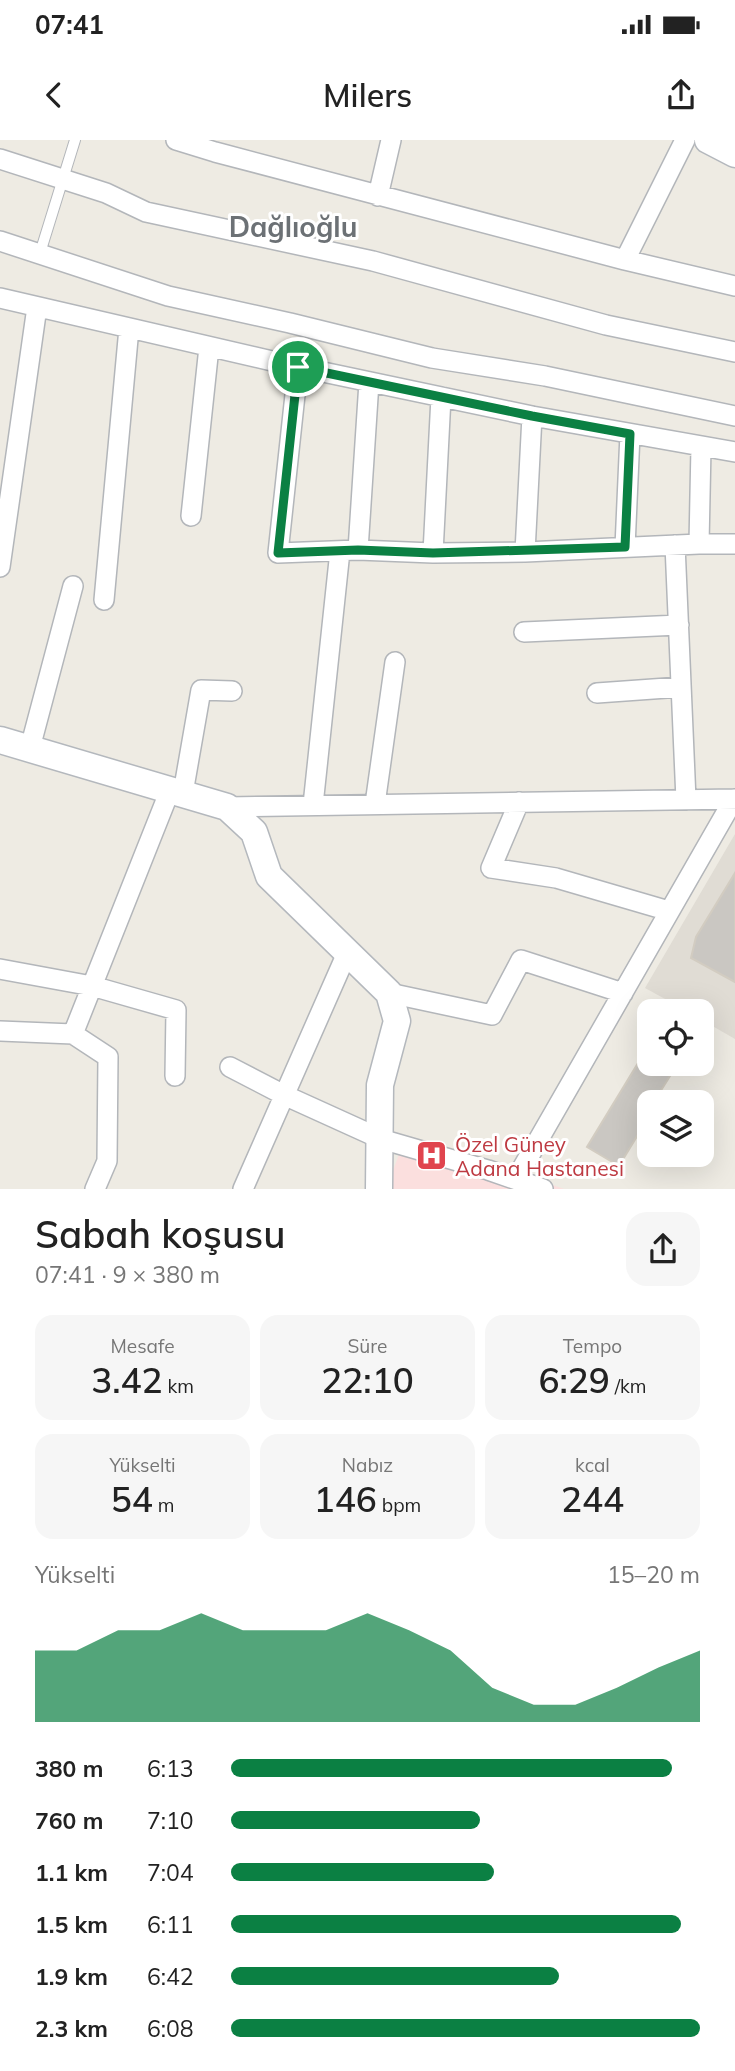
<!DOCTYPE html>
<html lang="tr">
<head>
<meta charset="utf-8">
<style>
	:root { --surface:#fff; --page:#f6f6f6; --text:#222; --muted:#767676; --accent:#0b8043 }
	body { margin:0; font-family:Mulish,sans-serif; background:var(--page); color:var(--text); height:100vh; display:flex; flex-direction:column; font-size:26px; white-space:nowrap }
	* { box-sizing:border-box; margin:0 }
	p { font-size:23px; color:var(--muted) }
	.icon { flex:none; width:38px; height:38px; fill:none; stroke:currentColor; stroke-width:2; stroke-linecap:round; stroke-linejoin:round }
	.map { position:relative; height:1049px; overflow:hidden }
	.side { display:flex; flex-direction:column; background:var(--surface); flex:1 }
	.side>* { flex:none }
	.buttons { position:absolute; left:637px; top:859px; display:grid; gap:14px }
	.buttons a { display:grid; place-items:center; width:77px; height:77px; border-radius:14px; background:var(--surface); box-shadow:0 7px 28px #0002; font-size:35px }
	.pin { position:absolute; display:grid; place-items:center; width:60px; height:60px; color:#fff; margin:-30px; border:4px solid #fff; border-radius:50%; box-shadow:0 2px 7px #0007 }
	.round { display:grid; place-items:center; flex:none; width:74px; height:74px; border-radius:21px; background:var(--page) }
	.overview { display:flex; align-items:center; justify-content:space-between; height:119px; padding:0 35px }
	h1 { font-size:38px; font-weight:600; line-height:52px }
	.stats { display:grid; grid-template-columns:repeat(3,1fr); gap:10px; height:119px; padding:7px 35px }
	.stats div { display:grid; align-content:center; border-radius:18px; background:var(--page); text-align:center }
	.stats b { font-size:35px; font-weight:600 }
	.stats small { font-size:19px; font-weight:400 }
	.stats p { font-size:19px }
	.chart { height:196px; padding:14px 35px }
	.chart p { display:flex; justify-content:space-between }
	.chart svg { width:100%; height:126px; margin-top:7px; fill:var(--accent); opacity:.7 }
	ul { padding:0 35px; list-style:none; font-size:23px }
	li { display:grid; grid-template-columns:112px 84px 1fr; align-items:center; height:52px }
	li i { height:18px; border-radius:9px; background:var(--accent) }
	.status { display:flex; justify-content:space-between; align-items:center; height:49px; padding:0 35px; background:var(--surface); direction:ltr }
	.status svg { height:19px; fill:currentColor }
	header { display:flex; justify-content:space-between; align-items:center; height:91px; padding:0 35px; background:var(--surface); font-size:32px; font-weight:600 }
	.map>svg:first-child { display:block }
</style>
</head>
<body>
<div class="status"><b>07:41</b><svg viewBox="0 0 49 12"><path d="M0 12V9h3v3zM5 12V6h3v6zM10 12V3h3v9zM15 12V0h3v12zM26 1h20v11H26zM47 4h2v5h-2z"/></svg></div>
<header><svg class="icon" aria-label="back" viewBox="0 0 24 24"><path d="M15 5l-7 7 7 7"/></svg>Milers<svg class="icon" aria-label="share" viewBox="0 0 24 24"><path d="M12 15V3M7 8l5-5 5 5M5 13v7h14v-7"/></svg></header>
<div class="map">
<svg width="735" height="1049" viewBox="0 0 735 1049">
	<rect width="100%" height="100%" fill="#eeebe3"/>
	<path fill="#e0dcd4" d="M735 694V899L702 880V872L687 871 645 848Z"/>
	<path fill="#fbdfde" d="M406 996 527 1036 564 1049H386Z"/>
	<path fill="#cac7c2" stroke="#d2ccc1" stroke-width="2" d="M735 733V842L691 818 696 797Z
		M646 910 649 912V924H669L675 928 655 960 659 962H649V994L647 998 639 993 619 1026 587 1007Z"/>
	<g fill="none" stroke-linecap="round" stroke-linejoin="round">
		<defs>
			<path id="service" d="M40 113 75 0"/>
			<path id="minor" d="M176 0 215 12 625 120 735 146
				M0 19 106 53 146 72 373 121 606 185 735 212
				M378 56 391 0
				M0 101 168 156 290 183 432 218 545 236 735 276
				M625 120 685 0
				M0 158 285 224 532 276 735 312
				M298 227 278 413 358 410 433 413 525 412 699 404H735
				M191 376 209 207
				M699 404 701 307
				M675 405 686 660
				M625 407 630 294
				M358 410 369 242
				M525 412 532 276
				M433 413 441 257
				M0 427 37 167
				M104 460 129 188
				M524 492 679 485
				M597 553 681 547
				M30 608 73 446
				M183 653 201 550 232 551
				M519 662 491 728 556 738 669 771
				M375 664 395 522
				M313 665 340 411
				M227 667 735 659
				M0 829 92 846 176 870 175 936
				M389 853 492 875 521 820 623 853
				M0 891 73 894 108 917 107 1021 95 1049
				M73 894 170 650
				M230 927 284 955 381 999 488 1030 543 1049
				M516 1039 734 659
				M243 1049 347 813"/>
			<path id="secondary" d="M708 0 735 14
				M0 600 227 667 254 692 269 736 389 853 397 881 380 945 379 1049"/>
		</defs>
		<use href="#service" stroke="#b3b6ba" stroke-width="12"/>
		<use href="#minor" stroke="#b3b6ba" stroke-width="22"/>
		<use href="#secondary" stroke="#b4b8bd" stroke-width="29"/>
		<use href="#service" stroke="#fff" stroke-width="10"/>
		<use href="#minor" stroke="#fff" stroke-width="19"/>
		<use href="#secondary" stroke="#fff" stroke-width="26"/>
	</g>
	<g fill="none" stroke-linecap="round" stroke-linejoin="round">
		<defs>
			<path id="route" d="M298 227 532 276 630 294 625 407 433 413 358 410 278 413Z"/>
		</defs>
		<use href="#route" stroke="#fff" stroke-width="14"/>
		<use href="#route" stroke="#0b8043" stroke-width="9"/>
	</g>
	<defs>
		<symbol id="hospital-square" viewBox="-11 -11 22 22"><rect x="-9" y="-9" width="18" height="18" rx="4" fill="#e0444e" stroke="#fff"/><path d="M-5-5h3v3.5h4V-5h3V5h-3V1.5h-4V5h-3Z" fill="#fff"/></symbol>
	</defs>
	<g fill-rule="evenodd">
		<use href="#hospital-square" x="414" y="998" width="35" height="35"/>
	</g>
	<g text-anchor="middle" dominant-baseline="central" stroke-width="6" stroke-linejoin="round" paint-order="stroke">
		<g font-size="21" fill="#be3a42" stroke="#fff" text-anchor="start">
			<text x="455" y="1004">Özel Güney<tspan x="455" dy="24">Adana Hastanesi</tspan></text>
		</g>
		<g font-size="28" font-weight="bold" fill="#6c7175" stroke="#fff">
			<text x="293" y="86">Dağlıoğlu</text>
		</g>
	</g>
</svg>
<div class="buttons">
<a><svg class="icon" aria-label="locate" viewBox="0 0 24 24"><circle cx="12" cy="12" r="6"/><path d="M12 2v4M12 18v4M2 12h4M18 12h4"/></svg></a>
<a><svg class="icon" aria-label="layers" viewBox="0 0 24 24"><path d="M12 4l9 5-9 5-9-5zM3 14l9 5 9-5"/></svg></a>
</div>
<div class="pin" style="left:298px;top:227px;background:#1e9e55"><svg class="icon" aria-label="arrive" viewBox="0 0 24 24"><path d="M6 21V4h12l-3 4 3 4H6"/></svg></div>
</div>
<section class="side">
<div class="overview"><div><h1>Sabah koşusu</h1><p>07:41 · 9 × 380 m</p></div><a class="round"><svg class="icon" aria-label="share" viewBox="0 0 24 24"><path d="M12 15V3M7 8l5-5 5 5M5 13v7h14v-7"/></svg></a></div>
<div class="stats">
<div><p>Mesafe</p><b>3.42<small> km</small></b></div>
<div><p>Süre</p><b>22:10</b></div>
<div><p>Tempo</p><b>6:29<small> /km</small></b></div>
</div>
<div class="stats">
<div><p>Yükselti</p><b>54<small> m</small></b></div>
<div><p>Nabız</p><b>146<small> bpm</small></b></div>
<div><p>kcal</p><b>244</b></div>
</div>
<div class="chart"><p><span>Yükselti</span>15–20 m</p>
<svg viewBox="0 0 160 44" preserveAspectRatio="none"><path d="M0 44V19L10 19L20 12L30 12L40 6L50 12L60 12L70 12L80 6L90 12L100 19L110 32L120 38L130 38L140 32L150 25L160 19V44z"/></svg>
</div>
<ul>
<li><b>380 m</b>6:13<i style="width:94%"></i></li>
<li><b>760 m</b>7:10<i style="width:53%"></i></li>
<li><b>1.1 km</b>7:04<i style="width:56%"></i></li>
<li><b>1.5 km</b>6:11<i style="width:96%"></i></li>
<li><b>1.9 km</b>6:42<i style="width:70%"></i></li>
<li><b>2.3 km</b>6:08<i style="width:100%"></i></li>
</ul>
</section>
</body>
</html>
